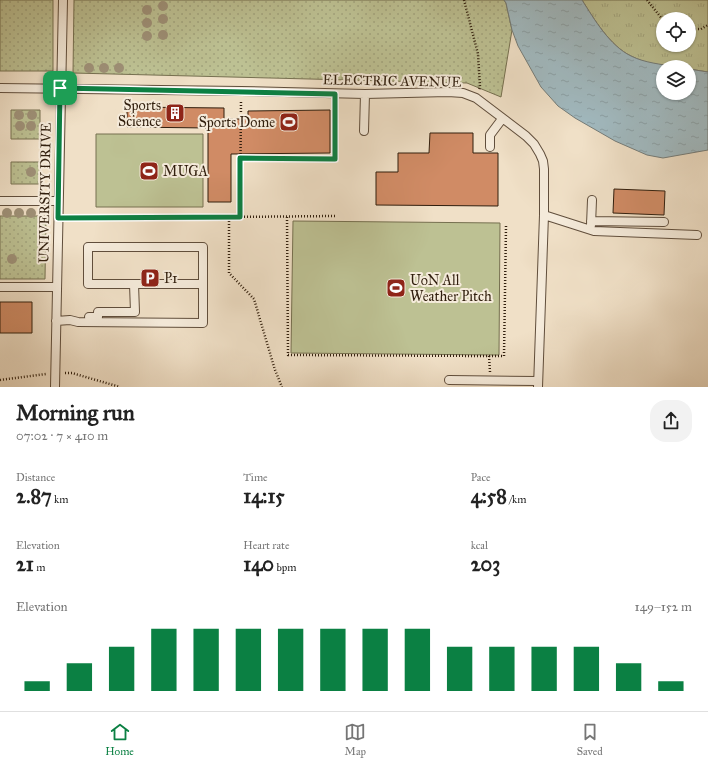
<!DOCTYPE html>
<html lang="en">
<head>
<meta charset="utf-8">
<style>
	:root { --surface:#fff; --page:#f2f2f2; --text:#222; --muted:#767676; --line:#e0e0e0; --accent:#0b8043 }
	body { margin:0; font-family:"IM FELL Great Primer",serif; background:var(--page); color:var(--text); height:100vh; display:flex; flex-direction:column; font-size:15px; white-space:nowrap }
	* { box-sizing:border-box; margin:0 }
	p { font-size:13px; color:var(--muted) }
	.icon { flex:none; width:22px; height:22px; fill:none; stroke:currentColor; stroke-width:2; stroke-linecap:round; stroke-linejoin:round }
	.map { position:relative; height:387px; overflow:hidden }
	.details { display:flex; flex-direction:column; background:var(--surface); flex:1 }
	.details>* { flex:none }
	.fabs { position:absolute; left:656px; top:12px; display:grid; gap:8px }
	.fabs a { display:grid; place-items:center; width:40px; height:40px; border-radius:50%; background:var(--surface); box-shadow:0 1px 3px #0004; font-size:20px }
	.pin { position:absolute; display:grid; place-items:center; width:34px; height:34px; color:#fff; margin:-17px; border-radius:8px; box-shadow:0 2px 6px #0006 }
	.round { display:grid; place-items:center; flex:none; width:42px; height:42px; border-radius:16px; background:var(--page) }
	.overview { display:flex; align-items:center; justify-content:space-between; height:68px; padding:0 16px }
	h1 { font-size:22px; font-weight:700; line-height:30px }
	.stats { display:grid; grid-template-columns:repeat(3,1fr); gap:6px; height:68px; padding:4px 16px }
	.stats div { display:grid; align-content:center }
	.stats b { font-size:20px; font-weight:700 }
	.stats small { font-size:11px; font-weight:400 }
	.stats p { font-size:11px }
	.chart { height:112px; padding:8px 16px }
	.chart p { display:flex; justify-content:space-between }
	.chart svg { width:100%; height:72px; margin-top:4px; stroke:var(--accent); stroke-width:6 }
	.tabs { display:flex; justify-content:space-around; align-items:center; height:56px; border-top:1px solid var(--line); background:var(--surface); font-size:11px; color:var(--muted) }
	.tabs a { display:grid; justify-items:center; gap:2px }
	.tabs .on { color:var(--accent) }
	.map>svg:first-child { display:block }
</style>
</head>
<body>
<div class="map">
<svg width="708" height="387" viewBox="0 0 708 387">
	<defs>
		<pattern id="grass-dots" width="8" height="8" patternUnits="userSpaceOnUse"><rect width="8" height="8" fill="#bdc193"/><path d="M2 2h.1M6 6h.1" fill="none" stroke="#a3a57e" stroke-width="1.8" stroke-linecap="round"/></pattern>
		<pattern id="park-tufts" width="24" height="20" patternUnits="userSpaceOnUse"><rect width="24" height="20" fill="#bdc193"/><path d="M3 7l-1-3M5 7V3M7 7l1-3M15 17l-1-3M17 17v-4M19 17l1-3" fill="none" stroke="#a3a57e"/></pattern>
		<pattern id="water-ripples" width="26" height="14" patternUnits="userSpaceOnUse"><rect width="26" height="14" fill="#a1bac1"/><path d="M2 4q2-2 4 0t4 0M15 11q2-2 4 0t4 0" fill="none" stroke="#8b9fa5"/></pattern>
	</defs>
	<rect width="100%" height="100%" fill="#f0e0c7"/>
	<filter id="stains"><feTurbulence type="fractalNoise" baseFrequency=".005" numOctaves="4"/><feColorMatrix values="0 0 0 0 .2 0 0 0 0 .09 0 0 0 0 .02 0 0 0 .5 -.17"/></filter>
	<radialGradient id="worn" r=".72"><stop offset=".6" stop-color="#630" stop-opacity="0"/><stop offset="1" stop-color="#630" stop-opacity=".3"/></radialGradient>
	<path fill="url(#grass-dots)" stroke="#767050" d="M0 0H53V71H0Z
		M74 0H504L506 3 512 30 501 97 467 83 73 73Z
		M11 110H40V139H11Z
		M11 162H40V184H11Z
		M0 216H46L45 279H0Z"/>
	<path fill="url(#park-tufts)" stroke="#767050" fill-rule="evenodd" d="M582 0H708V72L689 69V67C670 67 648 65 631 56 610 46 594 19 582 0ZM663 19H689V45H663Z"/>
	<path fill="#bdc193" stroke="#767050" d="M96 134H203V207H96Z
		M293 221 500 223 499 355 291 353Z"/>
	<path fill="url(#water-ripples)" stroke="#747c79" d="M504 0H582C594 19 610 46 631 56 645 63 661 64 676 67H663V93H689V69L708 72V150L663 158 647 155 615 141 575 118 558 106 541 87 518 46 512 30 506 3Z"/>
	<path fill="#d08b65" stroke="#301e0d" d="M127 107 224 108V119H248V111L330 110V153L231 154V202H208V128L127 127Z
		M430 133H473V153H498V206L376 205V172H398V153H429Z
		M614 189 665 191 664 215 613 213Z
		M0 302H32V333H0Z"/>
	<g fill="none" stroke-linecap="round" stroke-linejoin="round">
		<defs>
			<path id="lane" d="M0 88 241 91 365 94 448 92 463 93 476 98 526 136 534 144 540 154 543 161 544 169V215L538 387
				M364 131 365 94
				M490 147V135L502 119
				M0 201H58
				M544 215 594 231 697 235
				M591 221 664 222
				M591 225 592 200
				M0 287H56
				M89 317H98V312H135L134 284
				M56 321 70 320 78 322 203 323V247H88V284H203
				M449 380 537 381
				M55 387 63 0"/>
		</defs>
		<use href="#lane" stroke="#604e3c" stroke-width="10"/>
		<path stroke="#301e0d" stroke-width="2.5" stroke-dasharray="1 2" stroke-linecap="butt" d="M464 0 478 54 480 87 479 90
			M647 0 663 20
			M689 29H701L708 25
			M240 159H335V102
			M229 217 335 216
			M240 217 241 101
			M287 217 288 355 489 356 490 372
			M68 218 229 217V273L254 299 275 370 282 387
			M489 356H504L506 226
			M65 373H72L120 387
			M0 380 46 374"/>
		<use href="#lane" stroke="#f5ebdb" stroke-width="8"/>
	</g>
	<g fill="#9e9077">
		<circle cx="163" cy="6" r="5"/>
		<circle cx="147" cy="10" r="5"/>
		<circle cx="163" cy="19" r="5"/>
		<circle cx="147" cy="23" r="5"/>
		<circle cx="163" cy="35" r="5"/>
		<circle cx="147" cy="36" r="5"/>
		<circle cx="89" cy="68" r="5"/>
		<circle cx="104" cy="68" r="5"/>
		<circle cx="119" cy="68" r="5"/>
		<circle cx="19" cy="115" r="5"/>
		<circle cx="32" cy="115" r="5"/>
		<circle cx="20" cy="126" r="5"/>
		<circle cx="31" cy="126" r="5"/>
		<circle cx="31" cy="172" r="5"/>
		<circle cx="7" cy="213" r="5"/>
		<circle cx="19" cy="213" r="5"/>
		<circle cx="31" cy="213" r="5"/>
		<circle cx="12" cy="259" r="5"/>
	</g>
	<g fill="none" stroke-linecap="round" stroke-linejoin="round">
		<defs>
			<path id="route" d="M60 88 335 94V159L240 158V217L58 218Z"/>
		</defs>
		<use href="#route" stroke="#fff" stroke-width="8"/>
		<use href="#route" stroke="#0b8043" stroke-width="5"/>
	</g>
	<defs>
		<symbol id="building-square" viewBox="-11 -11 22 22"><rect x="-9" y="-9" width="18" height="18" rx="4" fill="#8f2418" stroke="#f5ebdb"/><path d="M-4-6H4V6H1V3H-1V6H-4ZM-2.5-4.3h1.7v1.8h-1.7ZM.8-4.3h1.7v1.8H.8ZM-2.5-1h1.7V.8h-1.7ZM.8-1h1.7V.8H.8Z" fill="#fff"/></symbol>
		<symbol id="stadium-square" viewBox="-11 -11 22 22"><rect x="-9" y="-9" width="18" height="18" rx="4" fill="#8f2418" stroke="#f5ebdb"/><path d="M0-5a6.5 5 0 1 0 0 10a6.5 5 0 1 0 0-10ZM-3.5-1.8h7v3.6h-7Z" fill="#fff"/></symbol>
		<symbol id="parking-square" viewBox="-11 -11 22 22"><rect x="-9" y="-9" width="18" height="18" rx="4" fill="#8f2418" stroke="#f5ebdb"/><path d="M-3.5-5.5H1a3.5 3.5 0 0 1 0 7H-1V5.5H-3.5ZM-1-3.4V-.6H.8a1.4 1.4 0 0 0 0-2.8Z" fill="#fff"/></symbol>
	</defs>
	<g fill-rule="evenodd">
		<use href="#building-square" x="164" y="102" width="22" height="22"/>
		<use href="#stadium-square" x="278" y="111" width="22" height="22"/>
		<use href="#stadium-square" x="138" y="160" width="22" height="22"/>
		<use href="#parking-square" x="139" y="267" width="22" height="22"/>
		<use href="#stadium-square" x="385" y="277" width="22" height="22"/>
	</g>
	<g text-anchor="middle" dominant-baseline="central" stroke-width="4" stroke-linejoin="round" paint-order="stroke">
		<g font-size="14" fill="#301e0d" stroke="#f5ebdb">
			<text transform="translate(392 81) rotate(1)">ELECTRIC AVENUE</text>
			<text transform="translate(45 193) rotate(-89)">UNIVERSITY DRIVE</text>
		</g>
		<g font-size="14" fill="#301e0d" stroke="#f5ebdb" text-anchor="start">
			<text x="161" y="105" text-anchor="end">Sports<tspan x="161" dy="16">Science</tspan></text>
			<text x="275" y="122" text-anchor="end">Sports Dome</text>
			<text x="163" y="171">MUGA</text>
			<text x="164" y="278">P1</text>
			<text x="410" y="280">UoN All<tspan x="410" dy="16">Weather Pitch</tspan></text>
		</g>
	</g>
	<rect width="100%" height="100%" filter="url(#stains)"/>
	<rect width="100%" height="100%" fill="url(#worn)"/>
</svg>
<div class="fabs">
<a><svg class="icon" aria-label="locate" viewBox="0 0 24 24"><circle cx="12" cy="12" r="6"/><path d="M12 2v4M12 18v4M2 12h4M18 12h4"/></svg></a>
<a><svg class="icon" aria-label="layers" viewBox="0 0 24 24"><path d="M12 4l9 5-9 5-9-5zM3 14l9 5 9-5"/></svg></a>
</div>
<div class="pin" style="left:60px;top:88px;background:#1e9e55"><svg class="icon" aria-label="arrive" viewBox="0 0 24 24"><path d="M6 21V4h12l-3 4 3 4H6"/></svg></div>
</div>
<section class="details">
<div class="overview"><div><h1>Morning run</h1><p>07:02 · 7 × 410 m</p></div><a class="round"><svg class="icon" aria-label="share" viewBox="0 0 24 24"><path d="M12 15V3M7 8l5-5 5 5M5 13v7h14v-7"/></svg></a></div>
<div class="stats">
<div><p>Distance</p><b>2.87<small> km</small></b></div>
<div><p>Time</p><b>14:15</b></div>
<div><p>Pace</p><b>4:58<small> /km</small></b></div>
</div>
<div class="stats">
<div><p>Elevation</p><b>21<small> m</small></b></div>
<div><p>Heart rate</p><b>140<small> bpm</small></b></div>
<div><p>kcal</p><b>203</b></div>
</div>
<div class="chart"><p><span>Elevation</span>149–152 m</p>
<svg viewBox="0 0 160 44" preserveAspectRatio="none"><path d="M5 44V38M15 44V27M25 44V17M35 44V6M45 44V6M55 44V6M65 44V6M75 44V6M85 44V6M95 44V6M105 44V17M115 44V17M125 44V17M135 44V17M145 44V27M155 44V38"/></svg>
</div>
</section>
<nav class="tabs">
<a class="on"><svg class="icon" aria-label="home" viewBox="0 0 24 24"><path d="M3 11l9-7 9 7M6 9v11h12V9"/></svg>Home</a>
<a><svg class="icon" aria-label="map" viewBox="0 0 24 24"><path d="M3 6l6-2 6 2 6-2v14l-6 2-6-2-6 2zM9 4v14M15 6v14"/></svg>Map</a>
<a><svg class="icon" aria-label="saved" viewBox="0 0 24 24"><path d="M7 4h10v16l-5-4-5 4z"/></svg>Saved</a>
</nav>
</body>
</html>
